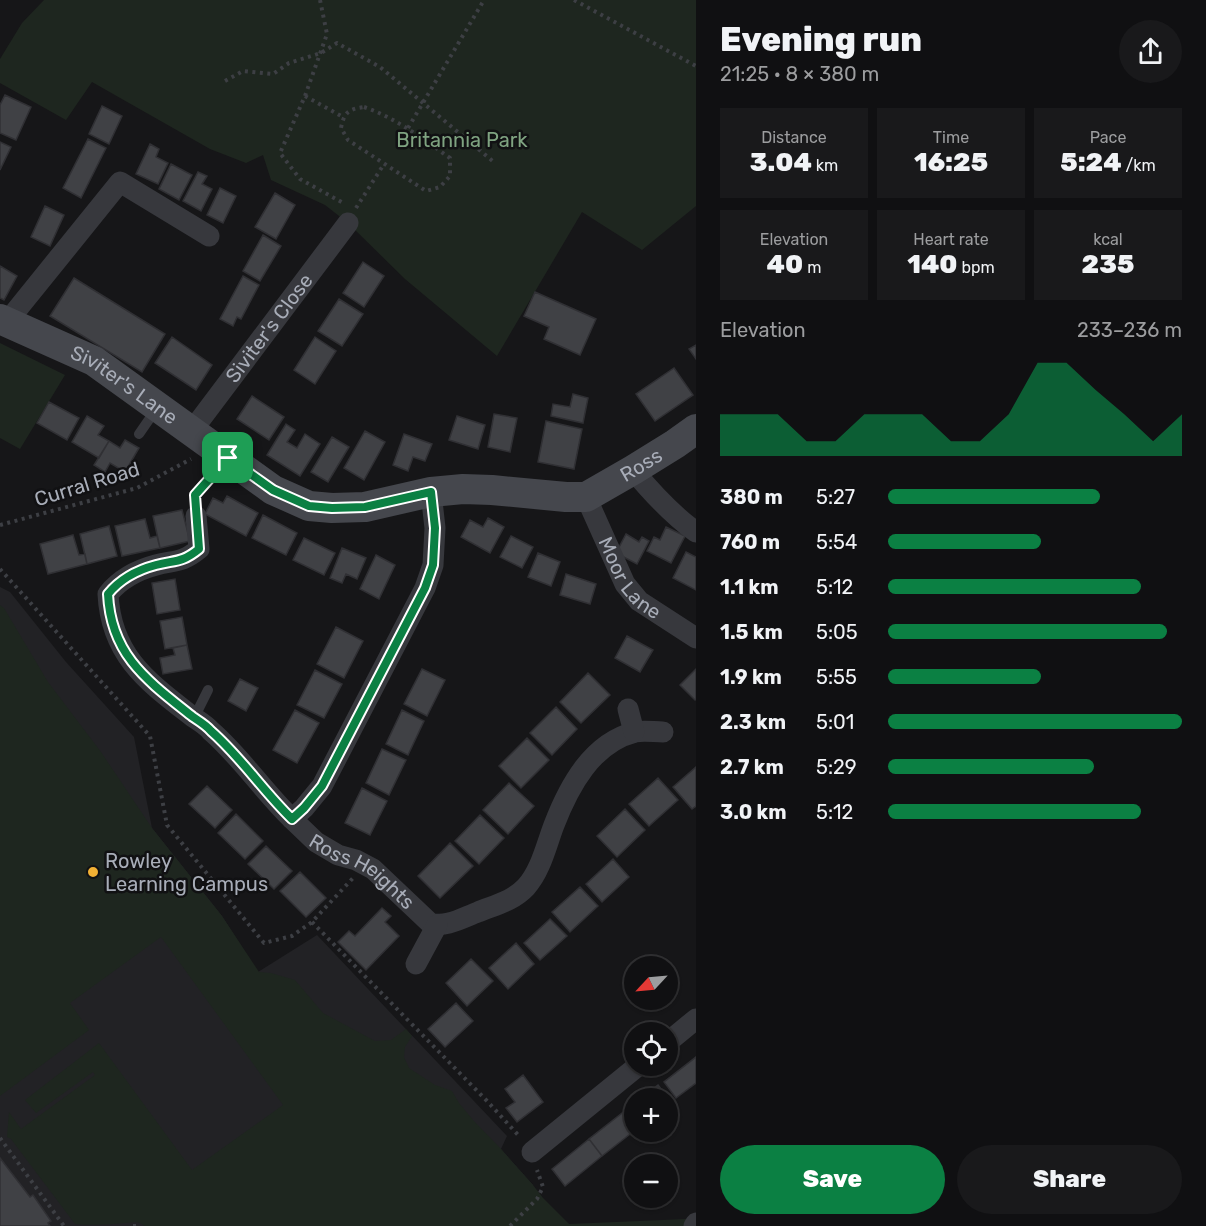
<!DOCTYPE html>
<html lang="en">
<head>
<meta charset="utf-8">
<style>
	:root { --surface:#101012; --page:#19191b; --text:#f1f3f6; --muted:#9c9d9f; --line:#303032; --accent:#0b8043 }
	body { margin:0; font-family:Rubik,sans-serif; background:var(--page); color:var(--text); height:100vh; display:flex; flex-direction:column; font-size:22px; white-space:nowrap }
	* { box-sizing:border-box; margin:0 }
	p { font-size:20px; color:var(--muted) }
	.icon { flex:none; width:33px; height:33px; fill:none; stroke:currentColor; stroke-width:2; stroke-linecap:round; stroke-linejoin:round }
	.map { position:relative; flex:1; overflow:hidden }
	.sheet { display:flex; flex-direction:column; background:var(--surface); width:510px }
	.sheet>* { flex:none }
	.needle { width:39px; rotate:244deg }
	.controls { position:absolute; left:624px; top:956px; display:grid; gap:12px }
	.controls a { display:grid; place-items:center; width:54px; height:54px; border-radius:50%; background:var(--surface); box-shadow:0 2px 4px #0004,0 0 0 2px var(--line); font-size:30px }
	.pin { position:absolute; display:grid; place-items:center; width:51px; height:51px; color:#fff; margin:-26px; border-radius:12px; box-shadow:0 3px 9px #0006 }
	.round { display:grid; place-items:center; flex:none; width:63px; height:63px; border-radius:32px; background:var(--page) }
	.headline { display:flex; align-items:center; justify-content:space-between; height:102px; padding:0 24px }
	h1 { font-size:33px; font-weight:800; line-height:45px }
	.figures { display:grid; grid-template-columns:repeat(3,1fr); gap:9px; height:102px; padding:6px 24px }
	.figures div { display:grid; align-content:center; border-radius:0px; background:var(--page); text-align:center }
	.figures b { font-size:26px; font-weight:800 }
	.figures small { font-size:16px; font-weight:400 }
	.figures p { font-size:16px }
	.chart { height:168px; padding:12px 24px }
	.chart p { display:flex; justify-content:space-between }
	.chart svg { width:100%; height:108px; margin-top:6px; fill:var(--accent); opacity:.7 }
	.cta { display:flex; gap:12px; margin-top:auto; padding:12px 24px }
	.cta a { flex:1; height:69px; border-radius:36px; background:var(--accent); color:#fff; font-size:24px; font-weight:800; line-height:69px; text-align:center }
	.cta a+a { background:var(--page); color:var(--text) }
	ul { padding:0 24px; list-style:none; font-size:20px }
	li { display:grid; grid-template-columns:96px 72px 1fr; align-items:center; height:45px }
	li i { height:15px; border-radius:8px; background:var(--accent) }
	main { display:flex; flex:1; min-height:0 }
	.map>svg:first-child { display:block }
</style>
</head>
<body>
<main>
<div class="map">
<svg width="696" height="1226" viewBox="0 0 696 1226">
	<rect width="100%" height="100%" fill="#161618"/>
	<path fill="#222225" d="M0 587 10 592 66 662 134 737 152 828 222 916 258 972 317 935 507 1136 501 1149 533 1185 472 1226H0Z"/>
	<path fill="#1e261f" d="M44 0H696V206L642 250 582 212 497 356 405 279 348 223 325 205 271 180 263 155 246 163 210 149 92 82 66 120 0 83V59L22 23Z
		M0 343 65 375 20 449 0 438Z
		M0 605 4 608 48 682 101 752 152 828 222 916 259 972 271 973 295 980 323 1013 375 1041 391 1040 406 1029 412 1036 405 1047 404 1057 409 1068 435 1085 452 1091 459 1103 473 1120 501 1149 533 1185 543 1198 569 1224 686 1219 696 1213V1226H145L140 1223 136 1222C115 1224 95 1226 75 1224L11 1139 7 1137 9 1112 21 1129 95 1075 93 1072 36 1113 25 1100 99 1043 192 1170 283 1105 161 937 70 1003 89 1030 0 1096Z"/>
	<path fill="#404145" stroke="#303034" stroke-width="1.5" d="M5 95 31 107 16 140 0 133V105Z
		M102 106 122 116 109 144 89 134Z
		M88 139 106 148 81 198 63 188Z
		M0 142 11 147 0 170Z
		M150 144 159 149 156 157 168 163 158 184 136 174Z
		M171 164 192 175 179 200 159 189Z
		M198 172 207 176 202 184 212 189 201 211 183 201Z
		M220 188 236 196 223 223 207 215Z
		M275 193 295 205 276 239 255 227Z
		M45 206 64 215 50 246 31 237Z
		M263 235 281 246 260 281 243 271Z
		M363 262 384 276 364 307 343 293Z
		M0 266 17 276 4 300 0 298Z
		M243 276 259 285 241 319 237 317 233 326 220 319Z
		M74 278 165 334 142 372 50 316Z
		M535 292 596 319 580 355 544 339 549 327 524 316Z
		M339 299 363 314 342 346 318 331Z
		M172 337 212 365 196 390 155 363Z
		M315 337 336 351 315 384 294 370Z
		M696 345V359L689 349Z
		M674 368 693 395 655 421 636 394Z
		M573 394 588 398 583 423 551 416 553 404 570 407Z
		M252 396 284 417 269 440 237 419Z
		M49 402 79 418 67 440 37 423Z
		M494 414 517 418 510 452 488 447Z
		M87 416 104 426 98 435 109 441 99 458 72 442Z
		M457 416 485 425 478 449 449 440Z
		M546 421 582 429 574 469 538 462Z
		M286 424 295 430 287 442 297 448 305 434 320 444 300 476 267 455Z
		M365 431 385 442 364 480 344 468Z
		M404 434 432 444 425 461 413 457 408 471 393 465Z
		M332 437 349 447 328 482 311 472Z
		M125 440 139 448 125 472 110 463 105 472 94 465 109 441 120 448Z
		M227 496 258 513 246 536 205 514 213 498 223 503Z
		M182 510 190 541 160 548 153 516Z
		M263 515 297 533 286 555 252 538Z
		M488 518 504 527 490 553 461 537 470 520 483 527Z
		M145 519 150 538 157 536 160 548 122 556 115 526Z
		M109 526 117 556 87 564 80 534Z
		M666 527 685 536 671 563 647 551 654 537 660 540Z
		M626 534 639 542 642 537 649 541 637 564 616 553Z
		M73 535 79 555 85 554 87 564 48 574 40 544Z
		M511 536 533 547 522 568 500 557Z
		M304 538 335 553 324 575 293 560Z
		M342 548 366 558 357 579 346 574 342 583 330 578Z
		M686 552 696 557V590L673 578Z
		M538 553 560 562 551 586 528 577Z
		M376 555 395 565 379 599 360 589Z
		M566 574 596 584 590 604 560 595Z
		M175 579 180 610 157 614 152 583Z
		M182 617 187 645 165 649 160 621Z
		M336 627 363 641 344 678 317 664Z
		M627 636 653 650 640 672 615 658Z
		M187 645 192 669 163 674 160 658 175 655 173 648Z
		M422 669 445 680 427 716 404 704Z
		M696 669V699L695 700 680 685Z
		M315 670 342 684 324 718 297 705Z
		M588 673 610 695 581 723 560 702Z
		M240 679 258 688 246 711 228 701Z
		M556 707 577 729 552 755 530 733Z
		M295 710 319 723 297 763 273 750Z
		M402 710 424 721 408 755 386 744Z
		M527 738 549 760 521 788 499 766Z
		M382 749 406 760 389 795 366 783Z
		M696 767V806L692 809 673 787Z
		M658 778 678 800 649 826 629 804Z
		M509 783 534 806 508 834 483 810Z
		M207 786 232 810 215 828 189 804Z
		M362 788 387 801 370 835 345 823Z
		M625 809 645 830 617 857 597 836Z
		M236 814 263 841 245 859 218 833Z
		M480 815 504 838 479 864 455 841Z
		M450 843 473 866 440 898 418 876Z
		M266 846 292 871 274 889 248 864Z
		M613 859 629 877 602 902 586 884Z
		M300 872 326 898 306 917 280 891Z
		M580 887 598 906 570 932 552 912Z
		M382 908 391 916 385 922 399 936 366 970 338 942 349 931 355 936Z
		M550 919 567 936 540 960 524 943Z
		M516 943 534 964 508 989 489 968Z
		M471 959 493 981 467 1006 446 983Z
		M456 1003 473 1021 445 1047 428 1029Z
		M696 1057V1083L676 1098 664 1082Z
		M523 1075 543 1102 517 1122 506 1108 515 1102 505 1089Z
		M658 1085 671 1102 668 1105V1098H641Z
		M634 1103V1120L626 1110Z
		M626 1110 634 1120V1131L602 1156 589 1139Z
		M589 1139 602 1156 565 1186 552 1169Z
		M0 1158 30 1197 33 1195 51 1221 48 1223 50 1226H0Z"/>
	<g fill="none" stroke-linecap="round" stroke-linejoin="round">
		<path stroke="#3d3f44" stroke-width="4" stroke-dasharray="3 4.5" stroke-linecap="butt" d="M320 0 327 34 305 96 280 153 300 179 345 204
			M574 0 696 66
			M225 81 243 71 273 74 289 63 321 53 337 43 380 67 495 163
			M305 96 343 117
			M364 107C396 118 423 139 450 158V176L440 187 426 191 348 140 341 128C344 113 348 109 364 107Z
			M408 128 484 0
			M356 208 384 164
			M195 498V495L213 476
			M0 525 137 488 191 459
			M0 569 150 736 167 825 264 943 292 936 312 922 353 878
			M312 922 487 1101 520 1137
			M0 1138 64 1226
			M133 1226H140
			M510 1226 537 1199 543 1187 537 1170"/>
		<path stroke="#37383d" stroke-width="10" d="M139 434 157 408
			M194 718 208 690"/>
		<g stroke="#37383d" stroke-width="21">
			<path d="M7 322 120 182 209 236"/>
			<path id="s1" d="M191 432 348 223"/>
			<path d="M633 470C652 493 671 514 696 532"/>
			<path id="s2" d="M431 492 435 528 433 565 425 588 322 786 304 808 292 819 316 842 338 855 356 860 373 869 430 923C446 928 462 918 478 912 495 905 513 901 526 887 541 870 546 846 554 825 569 786 592 743 635 732 644 730 654 732 663 732"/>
			<path id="s3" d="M586 497 625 584 639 601 696 638"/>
			<path d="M196 516 199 549C182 563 175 560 156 565 137 570 121 578 108 594 111 656 148 682 193 717 199 721 206 725 211 731 241 757 263 791 292 819"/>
			<path d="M628 709 634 732"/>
			<path d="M416 964 437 925"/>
			<path d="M668 1042 696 1019"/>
			<path d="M532 1152 639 1065"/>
			<path d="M694 1226 696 1223"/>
		</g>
		<path stroke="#45474d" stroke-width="30" id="s4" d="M0 319 94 361 273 490 309 506 332 508 365 507 431 492 463 489 492 490 566 497H586L633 470 675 444 696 429"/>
	</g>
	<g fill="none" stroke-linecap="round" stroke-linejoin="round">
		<defs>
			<path id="route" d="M228 458 273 490 309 506 332 508 365 507 431 492 435 528 433 565 425 588 322 786 304 808 292 819C263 791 241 757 211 731 206 725 199 721 193 717 148 681 111 656 108 594 121 578 137 570 156 565 175 560 182 563 199 549L195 495Z"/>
		</defs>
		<use href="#route" stroke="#fff" stroke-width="12"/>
		<use href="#route" stroke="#0b8043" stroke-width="8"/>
	</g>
	<circle fill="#f2b134" stroke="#111113" stroke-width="2" cx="93" cy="872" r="6"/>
	<g text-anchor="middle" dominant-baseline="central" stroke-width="5" stroke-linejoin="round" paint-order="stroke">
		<g font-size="20" fill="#7fa381" stroke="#111113">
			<text x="462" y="140">Britannia Park</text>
		</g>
		<g font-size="20" fill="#a8adb8" stroke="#111113">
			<text stroke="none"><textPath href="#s1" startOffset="130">Siviter's Close</textPath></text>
			<text stroke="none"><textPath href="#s4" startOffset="141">Siviter's Lane</textPath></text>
			<text stroke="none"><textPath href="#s4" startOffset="706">Ross</textPath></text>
			<text transform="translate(87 484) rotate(-17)">Curral Road</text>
			<text stroke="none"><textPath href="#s3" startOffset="93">Moor Lane</textPath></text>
			<text stroke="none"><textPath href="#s2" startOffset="454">Ross Heights</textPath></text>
		</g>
		<g font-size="20" fill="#a8adb8" stroke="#111113" text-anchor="start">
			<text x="105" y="861">Rowley<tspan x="105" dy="23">Learning Campus</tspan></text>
		</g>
	</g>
</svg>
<div class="controls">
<a><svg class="needle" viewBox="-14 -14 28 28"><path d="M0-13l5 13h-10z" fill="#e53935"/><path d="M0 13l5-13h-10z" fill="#9c9d9f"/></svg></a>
<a><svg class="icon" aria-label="locate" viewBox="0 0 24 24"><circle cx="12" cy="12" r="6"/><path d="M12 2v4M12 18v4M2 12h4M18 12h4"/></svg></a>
<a>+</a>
<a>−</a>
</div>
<div class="pin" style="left:228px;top:458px;background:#1e9e55"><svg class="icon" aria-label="arrive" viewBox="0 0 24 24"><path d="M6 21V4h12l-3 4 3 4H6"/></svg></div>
</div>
<section class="sheet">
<div class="headline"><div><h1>Evening run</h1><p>21:25 · 8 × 380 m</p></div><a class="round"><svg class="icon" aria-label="share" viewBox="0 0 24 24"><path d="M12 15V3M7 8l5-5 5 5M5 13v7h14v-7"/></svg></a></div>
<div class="figures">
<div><p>Distance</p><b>3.04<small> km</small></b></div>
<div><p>Time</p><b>16:25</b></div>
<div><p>Pace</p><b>5:24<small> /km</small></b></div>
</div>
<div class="figures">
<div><p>Elevation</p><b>40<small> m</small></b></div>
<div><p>Heart rate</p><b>140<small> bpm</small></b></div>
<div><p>kcal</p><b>235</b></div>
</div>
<div class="chart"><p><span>Elevation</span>233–236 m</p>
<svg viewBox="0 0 160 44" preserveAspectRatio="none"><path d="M0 44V27L10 27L20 27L30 38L40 38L50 27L60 27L70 27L80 38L90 38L100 27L110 6L120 6L130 17L140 27L150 38L160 27V44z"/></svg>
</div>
<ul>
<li><b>380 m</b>5:27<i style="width:72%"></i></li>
<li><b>760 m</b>5:54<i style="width:52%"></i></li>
<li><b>1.1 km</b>5:12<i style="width:86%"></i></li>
<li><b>1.5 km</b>5:05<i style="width:95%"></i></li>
<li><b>1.9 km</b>5:55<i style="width:52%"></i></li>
<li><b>2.3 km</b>5:01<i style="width:100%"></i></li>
<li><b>2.7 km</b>5:29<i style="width:70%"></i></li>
<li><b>3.0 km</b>5:12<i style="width:86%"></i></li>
</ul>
<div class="cta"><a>Save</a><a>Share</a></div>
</section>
</main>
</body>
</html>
